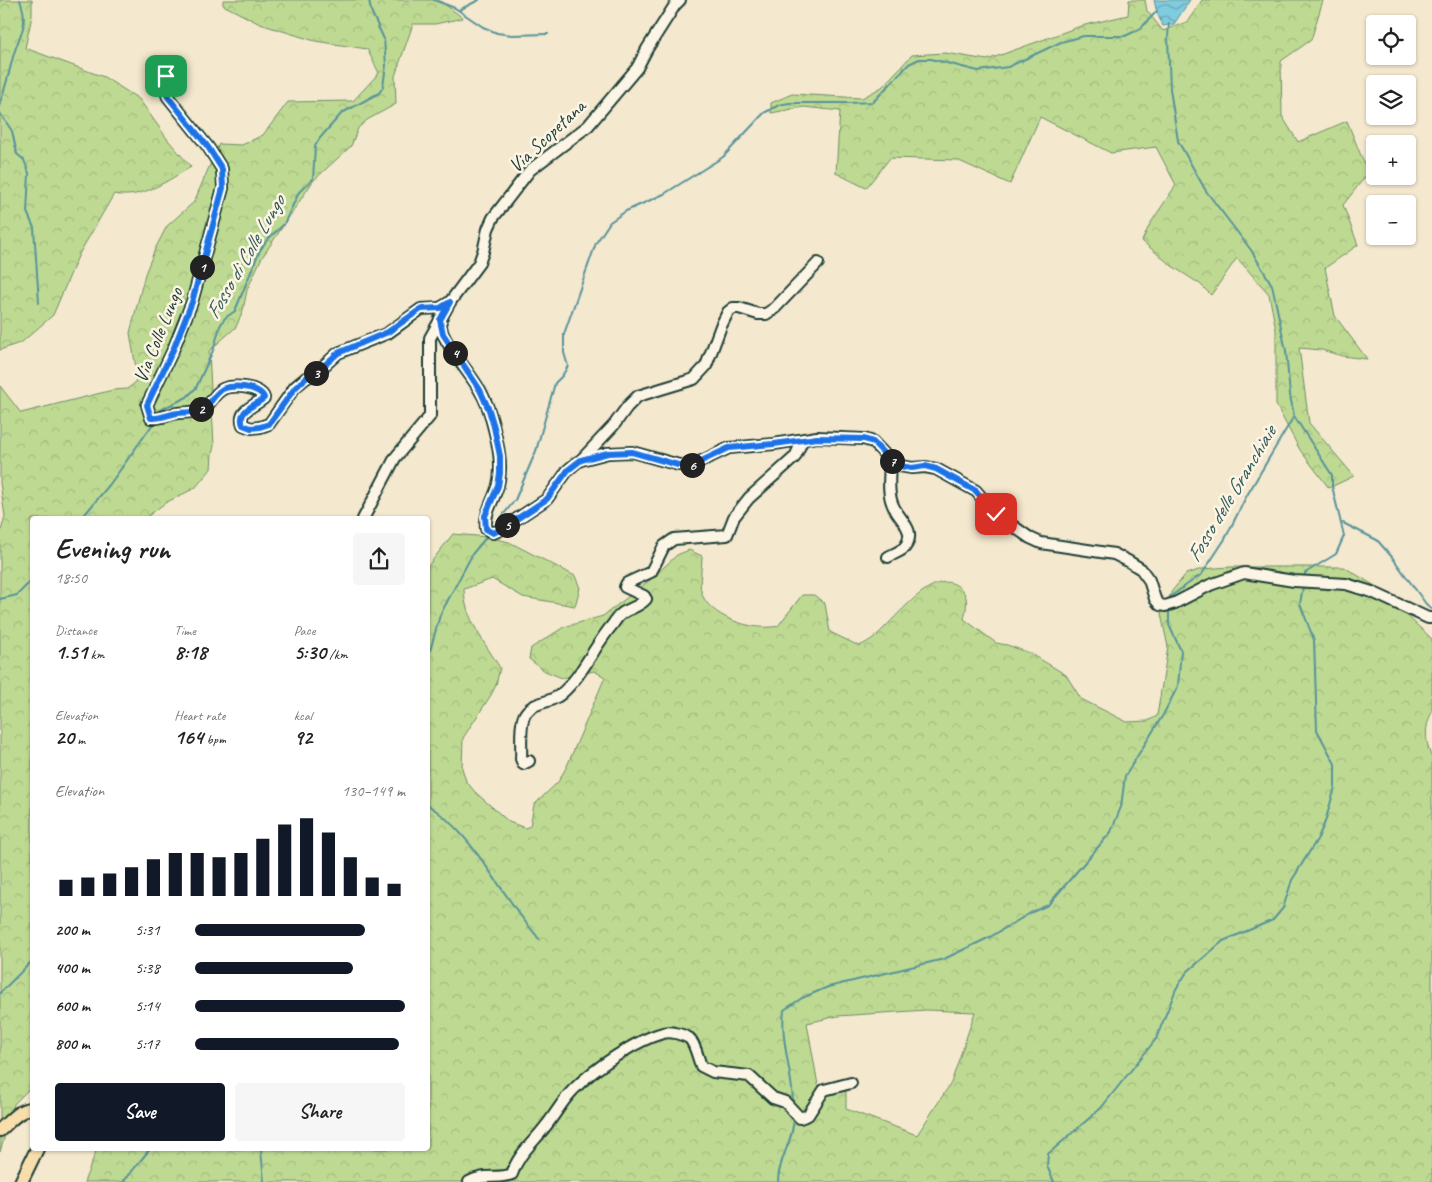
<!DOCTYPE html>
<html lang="en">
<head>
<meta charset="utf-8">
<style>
	:root { --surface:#fff; --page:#f6f6f6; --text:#222; --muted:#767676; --accent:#111827 }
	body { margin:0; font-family:Caveat,sans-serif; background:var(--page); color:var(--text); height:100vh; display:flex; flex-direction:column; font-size:19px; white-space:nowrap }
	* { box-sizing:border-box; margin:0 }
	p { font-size:16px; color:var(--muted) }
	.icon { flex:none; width:28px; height:28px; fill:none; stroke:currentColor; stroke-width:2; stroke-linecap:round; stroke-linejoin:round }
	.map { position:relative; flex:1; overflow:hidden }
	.side { position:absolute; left:30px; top:516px; width:400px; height:635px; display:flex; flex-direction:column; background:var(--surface); border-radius:5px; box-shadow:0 1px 4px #0004 }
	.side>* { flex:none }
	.buttons { position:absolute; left:1366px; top:15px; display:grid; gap:10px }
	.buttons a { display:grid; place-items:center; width:50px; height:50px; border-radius:5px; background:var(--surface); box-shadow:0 1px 4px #0004; font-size:25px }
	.pin { position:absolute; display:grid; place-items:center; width:42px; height:42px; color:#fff; margin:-21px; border-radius:10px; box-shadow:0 2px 8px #0006 }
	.km { position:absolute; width:25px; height:25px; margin:-12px; border-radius:50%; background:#222; color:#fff; font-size:14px; line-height:25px; text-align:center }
	.round { display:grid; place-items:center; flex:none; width:52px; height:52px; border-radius:5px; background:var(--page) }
	.overview { display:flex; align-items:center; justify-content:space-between; height:85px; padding:0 25px }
	h1 { font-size:28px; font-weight:700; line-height:38px }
	.figures { display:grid; grid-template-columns:repeat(3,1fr); gap:8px; height:85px; padding:5px 25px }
	.figures div { display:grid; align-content:center }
	.figures b { font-size:21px; font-weight:700 }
	.figures small { font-size:14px; font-weight:400 }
	.figures p { font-size:14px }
	.chart { height:140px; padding:10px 25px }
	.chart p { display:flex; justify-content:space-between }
	.chart svg { width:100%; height:90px; margin-top:5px; stroke:var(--accent); stroke-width:6 }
	.cta { display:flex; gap:10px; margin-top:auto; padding:10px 25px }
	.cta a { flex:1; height:58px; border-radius:5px; background:var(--accent); color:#fff; font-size:20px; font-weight:700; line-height:58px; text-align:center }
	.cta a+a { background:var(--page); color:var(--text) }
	ul { padding:0 25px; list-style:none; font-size:16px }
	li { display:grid; grid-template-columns:80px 60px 1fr; align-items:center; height:38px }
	li i { height:12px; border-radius:6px; background:var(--accent) }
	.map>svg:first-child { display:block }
</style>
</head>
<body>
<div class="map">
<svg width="1432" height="1182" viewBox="0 0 1432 1182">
	<defs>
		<pattern id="forest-crowns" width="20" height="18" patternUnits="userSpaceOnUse" patternTransform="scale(1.25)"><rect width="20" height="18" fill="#beda92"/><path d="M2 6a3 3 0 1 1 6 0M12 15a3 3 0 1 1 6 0" fill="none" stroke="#a3bc7e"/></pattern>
		<pattern id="water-waves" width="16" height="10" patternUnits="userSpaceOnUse" patternTransform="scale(1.25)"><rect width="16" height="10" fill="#7fccdf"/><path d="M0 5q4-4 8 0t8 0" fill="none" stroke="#67a7b6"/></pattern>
	</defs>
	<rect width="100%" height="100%" fill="#f4e8ce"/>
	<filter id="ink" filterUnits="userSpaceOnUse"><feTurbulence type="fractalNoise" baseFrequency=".02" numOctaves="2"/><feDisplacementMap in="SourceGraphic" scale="10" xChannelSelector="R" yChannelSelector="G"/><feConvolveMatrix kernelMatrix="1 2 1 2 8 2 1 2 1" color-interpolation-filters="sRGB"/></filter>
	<g filter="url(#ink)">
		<path fill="url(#forest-crowns)" stroke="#6e8c63" fill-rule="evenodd" d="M0 0H32V16L25 48 104 77 139 99 168 140 191 167C168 180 142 200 114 194L79 254 53 315 22 342 0 350Z
			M223 0H439L463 18 435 24H413L395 76 396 104 367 120 358 128 351 146 313 181 261 259 247 290 243 310 236 327 209 351 214 446 212 454 211 469 195 488 165 503 144 519H32V1086L14 1104 0 1152V534L5 516 0 483V386L21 413 113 390 127 389 135 383 137 374 130 333 145 274 155 249 167 226 194 202 219 144 242 145 263 135 288 102 353 101 379 73 367 49 315 41 260 24 223 5Z
			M1129 0H1145L1147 11 1163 31 1189 21 1202 0H1323L1311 40 1281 61 1282 116 1298 142 1347 121 1368 173 1343 205 1358 245 1325 268 1335 316 1367 359 1342 356 1322 350 1299 348 1309 423 1354 476 1329 488 1300 450 1276 405V330L1269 294 1237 258 1211 295 1200 284 1172 266 1142 241 1150 224 1176 185 1156 147 1111 153 1040 117 1010 184 957 160 890 158 866 188 836 173 840 111 804 107 771 113V103L792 94 862 98 882 87 912 55 945 53 987 60 1081 26 1128 15Z
			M453 534 488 537 509 542 575 576 580 588 575 606 523 597 492 579 464 589C464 618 486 644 500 668L496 685 491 695 463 738 462 768 466 781 475 792 509 822 525 828 530 826 534 805 558 782 567 766 605 677 594 671 562 678 545 671 529 659 531 648 564 627 603 616 650 580 677 555 689 550 702 556C702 565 699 583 701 591 707 617 754 632 778 626L802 595H814L825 604 830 632 859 646C864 644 869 641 873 638 891 625 930 569 956 585 970 594 967 605 964 619L996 643 1007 645 1030 653 1066 675 1081 699 1127 722 1148 721 1157 716 1168 647 1161 614 1172 591 1186 574 1202 569 1230 567H1344L1375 586 1432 639V712C1424 727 1425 742 1432 758V1182H84L97 1149H428V566ZM926 1010 975 1012 951 1083 917 1135 846 1109V1091L818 1085 807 1023 838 1016Z"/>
		<path fill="url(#water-waves)" stroke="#59939b" d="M1154 0H1190L1174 24 1163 26 1157 13Z"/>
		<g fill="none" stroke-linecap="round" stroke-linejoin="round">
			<path stroke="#59939b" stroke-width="2" d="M434 0 455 8 483 27 497 33 512 35 548 34
				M459 10 479 0
				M1169 23 1168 38 1170 89 1178 141 1206 191 1251 250 1272 285 1286 351 1290 395 1294 416 1246 497 1225 539 1202 574 1171 596V601
				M0 104C5 88 9 73 13 57 19 33 30 28 20 0
				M0 113 12 131 17 154 24 160 29 173 27 212 34 228 39 303
				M159 413 160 410 187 397 196 388 214 348 220 326 225 318 235 311 259 252 267 240 284 224 299 192 313 179 315 146 320 138 342 113 379 93 383 87 386 65 384 39 371 11 369 0
				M1294 416 1332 475V486L1344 536 1336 554 1305 573 1304 579
				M81 519 110 484 155 421
				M1343 523 1377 540 1392 557 1426 604 1432 609
				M493 528 515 500 536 451 555 383 562 376 568 366 564 353V334L596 243 610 222 626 211 664 194 723 157 764 113 779 105 789 103H848L873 102 909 64 919 59H931L978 71 1008 67 1061 42 1084 36H1125L1140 29 1157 11
				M0 599 17 595 32 580
				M428 658 440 615 473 553 489 534
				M428 805C464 828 486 867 511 902 519 915 530 927 539 939
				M0 993 32 961
				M793 1105C793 1073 780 1042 784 1010L802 998 828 987 944 959 990 937 1032 912 1048 905 1111 832 1121 807 1125 776 1163 715 1178 686 1181 651 1169 625V608
				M261 1149 264 1182
				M123 1182 150 1149
				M778 1182C778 1159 794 1140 794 1117
				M1054 1182 1047 1166 1048 1154 1101 1108 1156 1039 1176 989 1187 972 1223 941 1273 920 1283 908 1292 880 1318 838 1325 822 1335 787V764L1317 730 1314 640 1300 604 1303 586"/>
			<defs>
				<path id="minor" d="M167 76 165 89 168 97 208 147 222 169 223 188 192 302 173 350 147 405 151 418C161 419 169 414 178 413 185 412 194 413 201 410 210 406 212 397 220 391 228 383 261 386 264 398 255 406 237 410 243 425L251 428 260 427 269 424 295 387 306 378 317 372 338 353 388 333 421 309 440 308 450 302
					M440 319C441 324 441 330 443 334 451 352 469 372 479 389 486 400 490 412 493 425 498 444 503 466 498 485 494 501 484 512 486 529L493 533 500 530 547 499 568 470 576 463 581 460 608 453 632 452 679 465H693L729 448 774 444 817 437 864 439 873 442 890 460 900 466 912 468 925 467 936 469 976 491 996 514 1030 538 1041 543 1114 554 1128 561 1141 569 1149 580 1155 599 1160 605 1165 606 1175 603 1210 585 1244 573 1294 581 1346 584 1372 592 1428 618H1432
					M582 459 614 425 627 407 638 396 694 379 706 366 721 326 728 312 733 308H739L758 314H766L775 308 818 263
					M363 519 395 458 430 416V338L450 302 479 263 483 252 488 229 493 218 530 170 588 126 637 68 647 49 675 5 680 0
					M888 557C893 554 902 551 905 547 918 529 897 519 892 503 887 490 890 474 890 460
					M529 761 523 764 521 759C522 747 519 725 525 714 533 701 550 704 561 694 583 675 594 646 613 624 616 619 621 613 626 611 633 607 640 606 646 599L644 596 625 587 627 583 651 572 664 546 674 539 727 535 734 517 749 498 795 457 803 439
					M469 1182C483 1173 498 1180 512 1174 518 1154 533 1143 545 1127 555 1115 562 1101 573 1090 592 1070 636 1040 663 1033 671 1031 682 1034 689 1038 695 1043 698 1058 701 1066L713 1072 749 1076 773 1098 785 1102 800 1118 808 1115 824 1090 851 1083"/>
				<path id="major" d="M0 1130C9 1122 20 1108 32 1109
					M21 1182 37 1149"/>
			</defs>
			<use href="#minor" stroke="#1f3d34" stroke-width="14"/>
			<use href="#major" stroke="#1f3d34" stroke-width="16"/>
			<use href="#minor" stroke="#fcf5e5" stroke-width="10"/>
			<use href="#major" stroke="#f8deab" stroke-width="12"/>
		</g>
	</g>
	<g fill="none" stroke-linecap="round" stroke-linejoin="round" filter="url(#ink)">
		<defs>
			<path id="route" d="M166 76 165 89 168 97 208 147 222 169 223 188 192 302 173 350 147 405 151 418C161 419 169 414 178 413 185 412 194 413 201 410 210 406 212 397 220 391 228 383 261 386 264 398 255 406 237 410 243 425L251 428 260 427 269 424 295 388 306 378 317 372 338 353 388 332 421 309 440 308 450 302 440 320 443 334 480 390 489 410 494 427 500 456V473L498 486 485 516 486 529 493 533 500 530 547 499 568 470 581 460 608 453 632 452 678 465H693L729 448 774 444 817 438 864 439 873 442 890 460 900 466 912 468 925 466 936 469 976 491 996 514"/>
		</defs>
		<use href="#route" stroke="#fff" stroke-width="10"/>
		<use href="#route" stroke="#1a73e8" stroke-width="6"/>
	</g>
	<g text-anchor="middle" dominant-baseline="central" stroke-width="5" stroke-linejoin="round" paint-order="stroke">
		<g font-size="20" fill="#1f3d34" stroke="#fcf5e5">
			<text transform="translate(547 136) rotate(-43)">Via Scopetana</text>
			<text transform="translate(158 335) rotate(-68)">Via Colle Lungo</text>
		</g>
		<g font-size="21" font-style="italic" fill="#325a56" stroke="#fcf5e5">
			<text transform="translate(245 257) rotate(-60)">Fosso di Colle Lungo</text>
			<text transform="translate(1231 494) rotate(-59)">Fosso delle Granchiaie</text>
		</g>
	</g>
</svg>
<div class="buttons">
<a><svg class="icon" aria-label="locate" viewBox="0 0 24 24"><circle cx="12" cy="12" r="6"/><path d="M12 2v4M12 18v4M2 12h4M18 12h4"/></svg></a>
<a><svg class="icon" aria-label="layers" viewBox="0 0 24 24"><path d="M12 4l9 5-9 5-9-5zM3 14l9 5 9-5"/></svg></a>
<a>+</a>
<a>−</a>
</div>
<div class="pin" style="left:166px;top:76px;background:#1e9e55"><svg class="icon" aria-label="arrive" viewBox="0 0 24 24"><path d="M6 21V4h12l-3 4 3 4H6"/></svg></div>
<div class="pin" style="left:996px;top:514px;background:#d93025"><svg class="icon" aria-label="check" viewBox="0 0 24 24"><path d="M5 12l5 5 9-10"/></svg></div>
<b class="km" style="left:202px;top:267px">1</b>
<b class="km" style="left:201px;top:409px">2</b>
<b class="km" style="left:316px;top:373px">3</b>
<b class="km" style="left:455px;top:353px">4</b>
<b class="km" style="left:507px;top:525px">5</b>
<b class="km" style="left:692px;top:465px">6</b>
<b class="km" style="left:892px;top:461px">7</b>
<section class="side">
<div class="overview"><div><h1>Evening run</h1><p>18:50</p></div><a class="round"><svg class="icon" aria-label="share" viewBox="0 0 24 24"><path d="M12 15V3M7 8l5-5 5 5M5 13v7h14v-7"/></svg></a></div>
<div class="figures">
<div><p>Distance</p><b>1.51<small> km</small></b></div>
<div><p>Time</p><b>8:18</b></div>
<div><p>Pace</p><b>5:30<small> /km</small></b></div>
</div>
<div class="figures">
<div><p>Elevation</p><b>20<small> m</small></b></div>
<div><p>Heart rate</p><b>164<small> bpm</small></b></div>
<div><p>kcal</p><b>92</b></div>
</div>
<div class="chart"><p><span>Elevation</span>130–149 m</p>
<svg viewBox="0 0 160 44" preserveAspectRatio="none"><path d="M5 44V36M15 44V35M25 44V33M35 44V30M45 44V26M55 44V23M65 44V23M75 44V25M85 44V23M95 44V16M105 44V9M115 44V6M125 44V13M135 44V25M145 44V35M155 44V38"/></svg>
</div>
<ul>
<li><b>200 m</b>5:31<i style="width:81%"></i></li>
<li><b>400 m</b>5:38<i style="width:75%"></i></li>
<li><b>600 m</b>5:14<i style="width:100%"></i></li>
<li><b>800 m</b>5:17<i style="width:97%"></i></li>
</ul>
<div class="cta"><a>Save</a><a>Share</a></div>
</section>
</div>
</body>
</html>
